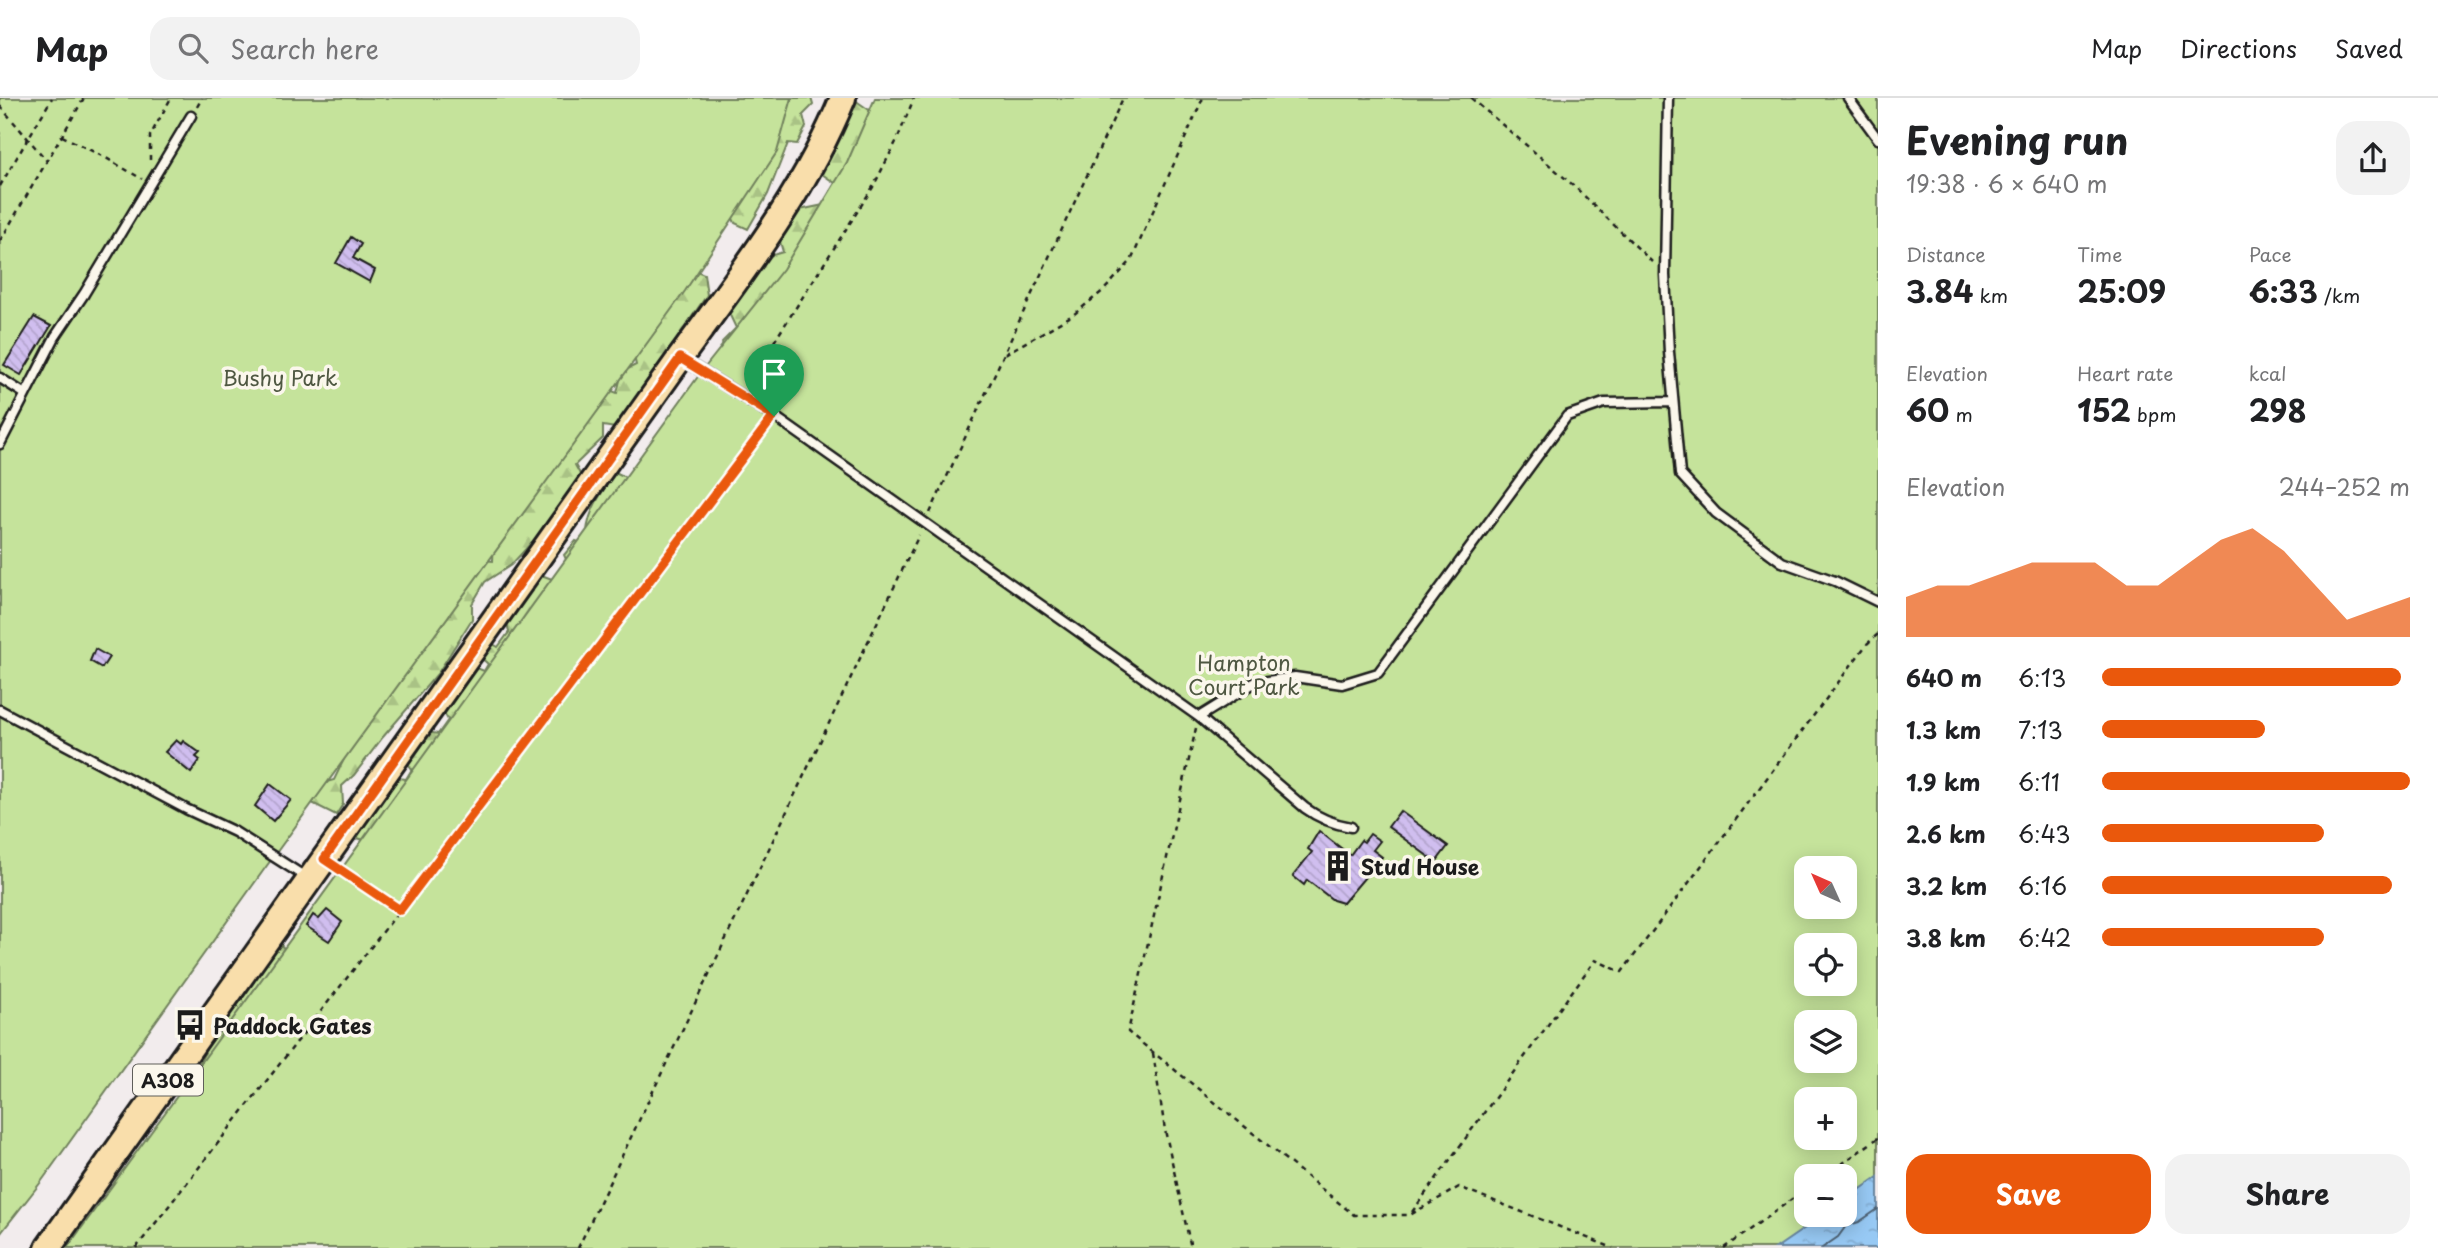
<!DOCTYPE html>
<html lang="en">
<head>
<meta charset="utf-8">
<style>
	:root { --surface:#fff; --page:#f2f2f2; --text:#202124; --muted:#757577; --line:#e0e0e0; --accent:#ea580c }
	body { margin:0; font-family:"Playpen Sans",sans-serif; background:var(--page); color:var(--text); height:100vh; display:flex; flex-direction:column; font-size:26px; white-space:nowrap }
	* { box-sizing:border-box; margin:0 }
	p { font-size:23px; color:var(--muted) }
	.icon { flex:none; width:38px; height:38px; fill:none; stroke:currentColor; stroke-width:2; stroke-linecap:round; stroke-linejoin:round }
	.map { position:relative; flex:1; overflow:hidden }
	.drawer { display:flex; flex-direction:column; background:var(--surface); width:560px }
	.drawer>* { flex:none }
	.needle { width:46px; rotate:315deg }
	.controls { position:absolute; left:1794px; top:758px; display:grid; gap:14px }
	.controls a { display:grid; place-items:center; width:63px; height:63px; border-radius:14px; background:var(--surface); box-shadow:0 4px 18px #0003; font-size:35px }
	.pin { position:absolute; display:grid; place-items:center; width:60px; height:60px; color:#fff; margin:-72px -30px; border-radius:50% 50% 50% 0; rotate:-45deg; box-shadow:0 0 7px #0007 }
	.pin .icon { rotate:45deg }
	.round { display:grid; place-items:center; flex:none; width:74px; height:74px; border-radius:21px; background:var(--page) }
	.overview { display:flex; align-items:center; justify-content:space-between; height:119px; padding:0 28px }
	h1 { font-size:38px; font-weight:700; line-height:52px }
	.metrics { display:grid; grid-template-columns:repeat(3,1fr); gap:10px; height:119px; padding:7px 28px }
	.metrics div { display:grid; align-content:center }
	.metrics b { font-size:30px; font-weight:700 }
	.metrics small { font-size:19px; font-weight:400 }
	.metrics p { font-size:19px }
	.chart { height:196px; padding:14px 28px }
	.chart p { display:flex; justify-content:space-between }
	.chart svg { width:100%; height:126px; margin-top:7px; fill:var(--accent); opacity:.7 }
	.button { display:flex; gap:14px; margin-top:auto; padding:14px 28px }
	.button a { flex:1; height:80px; border-radius:21px; background:var(--accent); color:#fff; font-size:28px; font-weight:700; line-height:80px; text-align:center }
	.button a+a { background:var(--page); color:var(--text) }
	ul { padding:0 28px; list-style:none; font-size:23px }
	li { display:grid; grid-template-columns:112px 84px 1fr; align-items:center; height:52px }
	li i { height:18px; border-radius:9px; background:var(--accent) }
	header { display:flex; align-items:center; gap:42px; box-sizing:border-box; height:98px; padding:0 35px; background:var(--surface); border-bottom:2px solid var(--line) }
	header strong { font-size:33px }
	nav { display:flex; gap:38px; margin-inline-start:auto; font-size:24px }
	.search { width:490px; height:63px; background:var(--page); display:flex; align-items:center; gap:18px; box-sizing:border-box; padding:0 24px; border-radius:21px; color:var(--muted); font-size:26px }
	main { display:flex; flex:1; min-height:0 }
	.map>svg:first-child { display:block }
</style>
</head>
<body>
<header>
<strong>Map</strong>
<div class="search"><svg class="icon" aria-label="search" viewBox="0 0 24 24"><circle cx="10" cy="10" r="6"/><path d="M15 15l6 6"/></svg>Search here</div>
<nav><a>Map</a><a>Directions</a><a>Saved</a></nav>
</header>
<main>
<div class="map">
<svg width="1878" height="1150" viewBox="0 0 1878 1150">
	<defs>
		<pattern id="forest-firs" width="22" height="20" patternUnits="userSpaceOnUse" patternTransform="scale(1.75)"><rect width="22" height="20" fill="#c5e39b"/><path d="M5 1l3.5 6h-7zM16 11l3.5 6h-7z" fill="#a9c285"/></pattern>
		<pattern id="water-ripples" width="26" height="14" patternUnits="userSpaceOnUse" patternTransform="scale(1.75)"><rect width="26" height="14" fill="#97c9f4"/><path d="M2 4q2-2 4 0t4 0M15 11q2-2 4 0t4 0" fill="none" stroke="#82acd1"/></pattern>
		<pattern id="building-back-hatch" width="6" height="6" patternUnits="userSpaceOnUse" patternTransform="scale(1.75)"><rect width="6" height="6" fill="#d0beef"/><path d="M-1 5l2 2M0 0l6 6M5-1l2 2" fill="none" stroke="#b2a3cc"/></pattern>
	</defs>
	<rect width="100%" height="100%" fill="#f2eced"/>
	<filter id="ink" filterUnits="userSpaceOnUse"><feTurbulence type="fractalNoise" baseFrequency=".0143" numOctaves="2"/><feDisplacementMap in="SourceGraphic" scale="14" xChannelSelector="R" yChannelSelector="G"/><feConvolveMatrix kernelMatrix="1 2 1 2 8 2 1 2 1" color-interpolation-filters="sRGB"/></filter>
	<g filter="url(#ink)">
		<path fill="url(#forest-firs)" stroke="#70805c" stroke-width="2" d="M790 0H811L813 7 803 17 806 29 797 46 788 45 768 96 748 131 735 125 728 109Z
			M852 0 885 23 841 89 819 74 845 27Z
			M833 105 725 267 722 244 736 230 727 211 752 184 769 158 783 154 778 137 795 113Z
			M687 169 704 176 707 197 615 330 603 328V340L575 367 581 378 534 442 511 467 485 484 472 506V521L438 575 383 639 354 677 342 688 343 706 336 717 306 702 312 688 334 682 347 655 468 461 493 463 495 419 597 287 617 295 622 274 636 267 633 254Z
			M615 374 636 384 376 745 357 740 390 679 406 681 412 671 404 660 422 633 438 636 448 622 440 607 467 566 484 573 488 566 478 557 488 543 498 549 509 534 505 515 536 475 560 484 570 470 564 457 576 443 586 447C586 415 598 400 615 374Z
			M280 846 295 862 193 978 221 921Z"/>
		<path fill="#c5e39b" stroke="#70805c" stroke-width="2" fill-rule="evenodd" d="M0 0H792L777 54 685 193 263 773 41 1084 0 1136Z
			M875 0H1878V1150H67L702 273 783 171 847 65ZM1806 770H1844V808H1806ZM1806 847H1844V886H1806ZM1806 924H1844V962H1806ZM1806 1001H1844V1040H1806ZM1806 1078H1844V1116H1806Z"/>
		<path fill="url(#water-ripples)" stroke="#66849e" stroke-width="2" d="M1878 1079V1150H1776L1824 1117 1844 1116 1845 1102Z"/>
		<g fill="none" stroke-linecap="round" stroke-linejoin="round">
			<path stroke="#4d6172" stroke-width="2" d="M1822 1150 1838 1139 1846 1128 1859 1124 1878 1111"/>
		</g>
		<path fill="url(#building-back-hatch)" stroke="#1c1c1c" stroke-width="2" d="M351 139 361 146 353 160 375 172 370 184 336 165Z
			M34 219 51 228 21 277 4 267Z
			M95 551 109 559 102 570 90 563Z
			M176 642 181 646 183 643 200 655 196 659 200 662 191 675 165 654Z
			M270 686 291 702 273 723 255 708Z
			M1400 713 1448 748 1436 764 1388 729Z
			M1319 733 1350 757 1361 742 1364 744 1370 736 1380 743 1373 752 1382 759 1343 805 1333 802 1307 782 1304 787 1293 778 1312 754 1308 751Z
			M327 812 342 824 329 843 306 828 313 817 319 821Z"/>
		<g fill="none" stroke-linecap="round" stroke-linejoin="round">
			<defs>
				<path id="service" d="M1668 0 1665 177 1669 254 1680 376 1716 415 1782 464 1835 483 1878 504
					M1848 0 1878 41
					M682 261 774 318 1199 619 1305 710C1320 721 1333 726 1351 729
					M0 280 25 296
					M0 346 55 239 84 196 191 18
					M0 612 186 711 235 734 307 780
					M1199 619 1254 585 1295 579 1342 586 1378 575 1567 318 1604 305 1673 304"/>
				<path id="primary" d="M48 1150 680 260C740 177 804 96 843 0"/>
			</defs>
			<use href="#service" stroke="#1c1c1c" stroke-width="13"/>
			<use href="#primary" stroke="#1c1c1c" stroke-width="30"/>
			<path stroke="#1c1c1c" stroke-width="2.5" stroke-dasharray="5 5" stroke-linecap="butt" d="M1471 0 1573 87 1652 164
				M0 8 47 63
				M197 9 202 0
				M62 38 106 60 142 81
				M150 62V38L171 0
				M0 88 52 0
				M0 143 84 0
				M1005 256 1073 217 1104 192 1131 163 1203 0
				M769 302C762 283 765 266 772 247L873 89 897 42 914 0
				M930 415 1123 0
				M1196 630 1128 934 1354 1117H1410L1459 1089 1613 1150
				M341 773 400 812 767 327
				M1153 955 1165 1032 1191 1150
				M1825 1078 1878 1040
				M1412 1114 1595 862 1622 874 1867 546 1878 536
				M136 1150 400 812
				M578 1150 919 437
				M1724 1150 1806 1091"/>
			<use href="#service" stroke="#fbf7ec" stroke-width="8"/>
			<use href="#primary" stroke="#f9deab" stroke-width="24"/>
		</g>
	</g>
	<g fill="none" stroke-linecap="round" stroke-linejoin="round" filter="url(#ink)">
		<defs>
			<path id="route" d="M680 260 774 318 400 812 324 761Z"/>
		</defs>
		<use href="#route" stroke="#fff" stroke-width="14"/>
		<use href="#route" stroke="#ea580c" stroke-width="9"/>
	</g>
	<defs>
		<symbol id="building-bare" viewBox="-9 -9 18 18"><path d="M-4-6H4V6H1V3H-1V6H-4ZM-2.5-4.3h1.7v1.8h-1.7ZM.8-4.3h1.7v1.8H.8ZM-2.5-1h1.7V.8h-1.7ZM.8-1h1.7V.8H.8Z" fill="#1c1c1c" stroke="#fbf7ec" stroke-width="2.5" paint-order="stroke"/></symbol>
		<symbol id="bus-bare" viewBox="-9 -9 18 18"><path d="M-5-6H5V4H4V6H2V4H-2V6H-4V4H-5ZM-3.5-4V0h7V-4ZM-3.5 1.2v1.5H-2V1.2ZM2 1.2v1.5H3.5V1.2Z" fill="#1c1c1c" stroke="#fbf7ec" stroke-width="2.5" paint-order="stroke"/></symbol>
	</defs>
	<g fill-rule="evenodd">
		<use href="#building-bare" x="1316" y="746" width="44" height="44"/>
		<use href="#bus-bare" x="168" y="905" width="44" height="44"/>
	</g>
	<g text-anchor="middle" dominant-baseline="central" stroke-width="7" stroke-linejoin="round" paint-order="stroke">
		<rect fill="#fbf7ec" stroke="#5f5e5a" stroke-width="2" x="133" y="966.5" width="70" height="31" rx="5"/>
		<g font-size="19" font-weight="bold" fill="#1c1c1c">
			<text x="168" y="982">A308</text>
		</g>
		<g font-size="21" fill="#4f5842" stroke="#fbf7ec">
			<text x="280" y="279">Bushy Park</text>
			<text x="1244" y="564">Hampton<tspan x="1244" dy="24">Court Park</tspan></text>
		</g>
		<g font-size="21" font-weight="bold" fill="#1c1c1c" stroke="#fbf7ec" text-anchor="start">
			<text x="1361" y="768">Stud House</text>
			<text x="213" y="927">Paddock Gates</text>
		</g>
	</g>
</svg>
<div class="controls">
<a><svg class="needle" viewBox="-14 -14 28 28"><path d="M0-13l5 13h-10z" fill="#e53935"/><path d="M0 13l5-13h-10z" fill="#757577"/></svg></a>
<a><svg class="icon" aria-label="locate" viewBox="0 0 24 24"><circle cx="12" cy="12" r="6"/><path d="M12 2v4M12 18v4M2 12h4M18 12h4"/></svg></a>
<a><svg class="icon" aria-label="layers" viewBox="0 0 24 24"><path d="M12 4l9 5-9 5-9-5zM3 14l9 5 9-5"/></svg></a>
<a>+</a>
<a>−</a>
</div>
<div class="pin" style="left:774px;top:318px;background:#1e9e55"><svg class="icon" aria-label="arrive" viewBox="0 0 24 24"><path d="M6 21V4h12l-3 4 3 4H6"/></svg></div>
</div>
<section class="drawer">
<div class="overview"><div><h1>Evening run</h1><p>19:38 · 6 × 640 m</p></div><a class="round"><svg class="icon" aria-label="share" viewBox="0 0 24 24"><path d="M12 15V3M7 8l5-5 5 5M5 13v7h14v-7"/></svg></a></div>
<div class="metrics">
<div><p>Distance</p><b>3.84<small> km</small></b></div>
<div><p>Time</p><b>25:09</b></div>
<div><p>Pace</p><b>6:33<small> /km</small></b></div>
</div>
<div class="metrics">
<div><p>Elevation</p><b>60<small> m</small></b></div>
<div><p>Heart rate</p><b>152<small> bpm</small></b></div>
<div><p>kcal</p><b>298</b></div>
</div>
<div class="chart"><p><span>Elevation</span>244–252 m</p>
<svg viewBox="0 0 160 44" preserveAspectRatio="none"><path d="M0 44V30L10 26L20 26L30 22L40 18L50 18L60 18L70 26L80 26L90 18L100 10L110 6L120 14L130 26L140 38L150 34L160 30V44z"/></svg>
</div>
<ul>
<li><b>640 m</b>6:13<i style="width:97%"></i></li>
<li><b>1.3 km</b>7:13<i style="width:53%"></i></li>
<li><b>1.9 km</b>6:11<i style="width:100%"></i></li>
<li><b>2.6 km</b>6:43<i style="width:72%"></i></li>
<li><b>3.2 km</b>6:16<i style="width:94%"></i></li>
<li><b>3.8 km</b>6:42<i style="width:72%"></i></li>
</ul>
<div class="button"><a>Save</a><a>Share</a></div>
</section>
</main>
</body>
</html>
